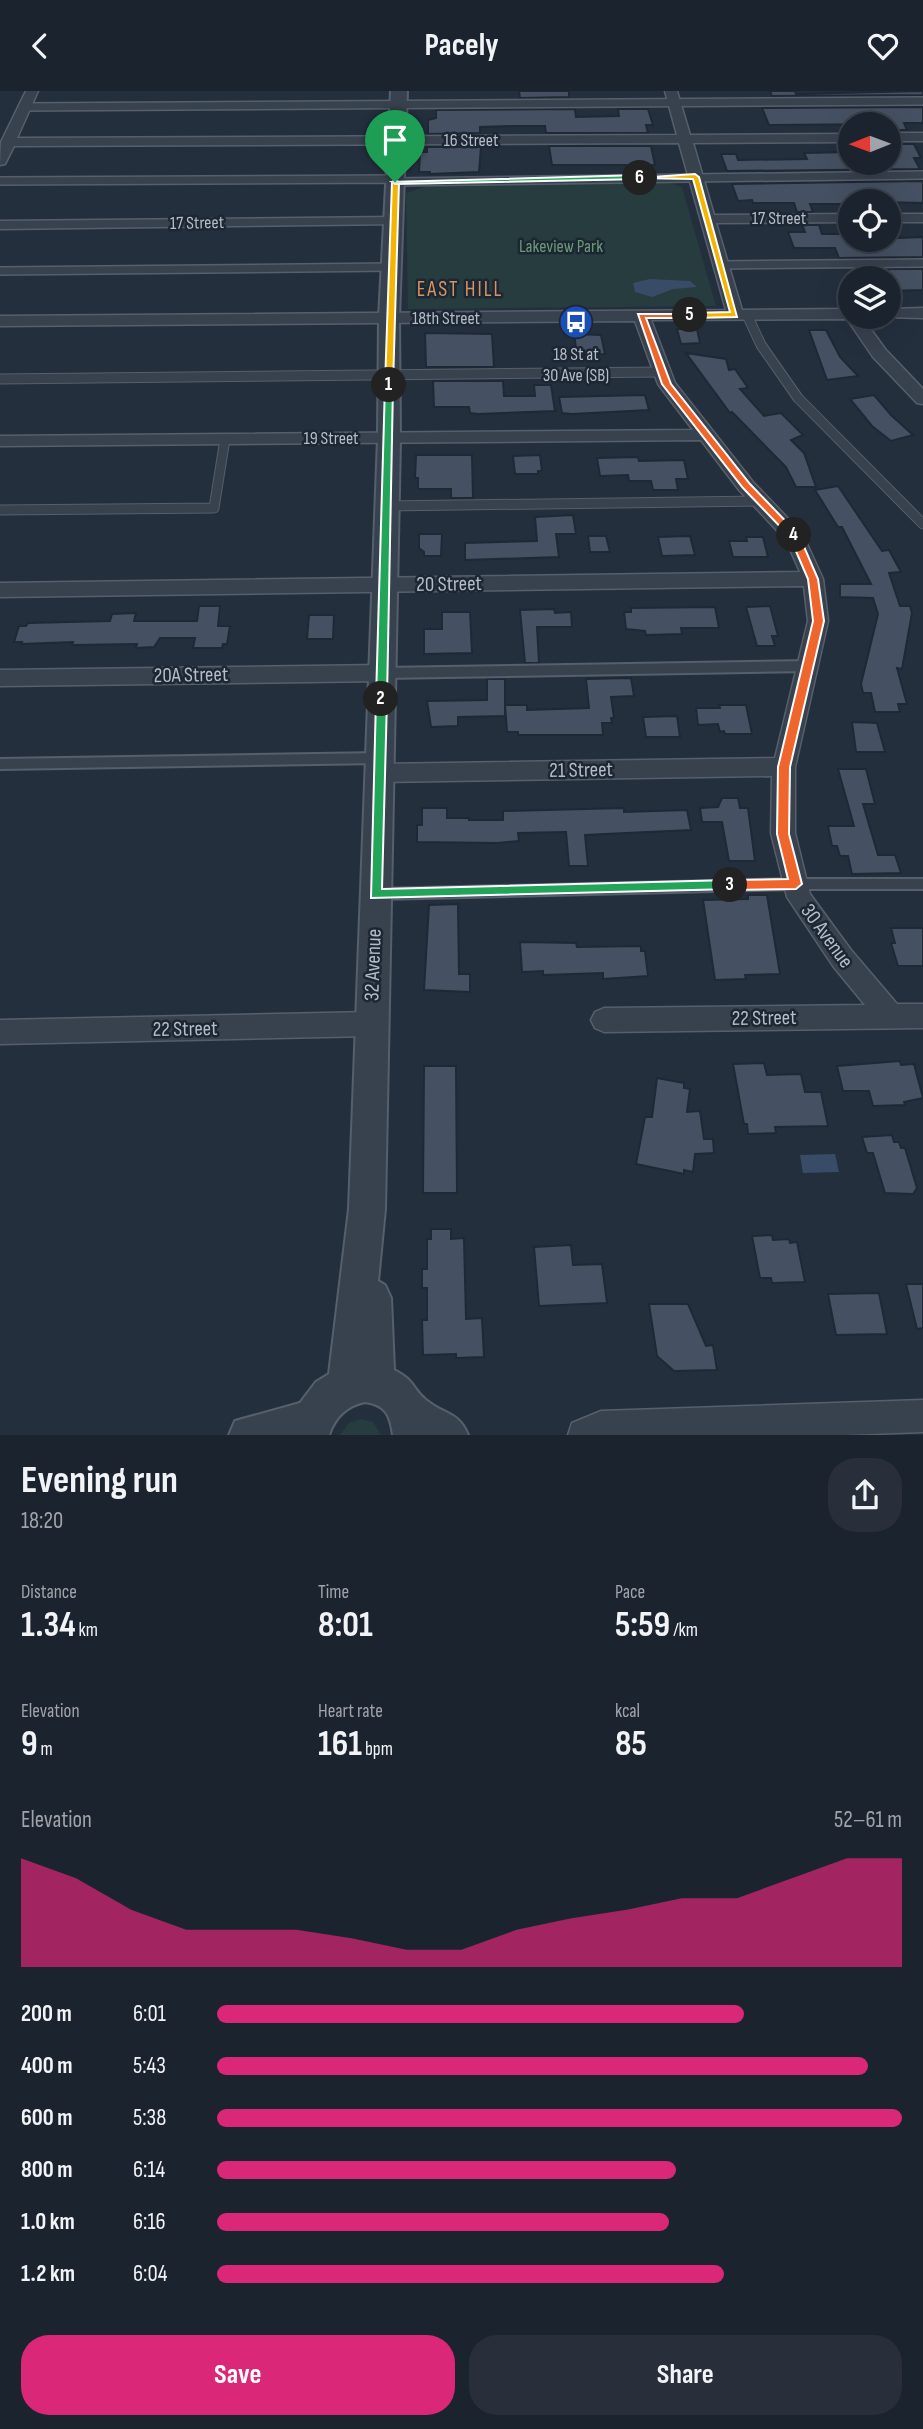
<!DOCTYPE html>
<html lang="en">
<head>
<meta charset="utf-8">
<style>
	:root { --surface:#1b232e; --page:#282f3a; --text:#f1f3f6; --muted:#a0a4aa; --line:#39404a; --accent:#db2777 }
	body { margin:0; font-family:"Sofia Sans Condensed",sans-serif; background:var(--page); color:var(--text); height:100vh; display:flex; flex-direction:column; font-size:26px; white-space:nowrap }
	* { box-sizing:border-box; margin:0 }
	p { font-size:23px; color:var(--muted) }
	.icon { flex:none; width:38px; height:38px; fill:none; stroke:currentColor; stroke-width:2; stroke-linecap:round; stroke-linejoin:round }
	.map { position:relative; height:1344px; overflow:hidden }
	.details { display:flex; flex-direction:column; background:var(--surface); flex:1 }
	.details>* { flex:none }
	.needle { width:46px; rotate:269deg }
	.fabs { position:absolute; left:838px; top:21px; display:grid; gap:14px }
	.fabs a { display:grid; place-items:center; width:63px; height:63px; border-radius:50%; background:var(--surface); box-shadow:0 7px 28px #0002,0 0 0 2px var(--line); font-size:35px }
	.pin { position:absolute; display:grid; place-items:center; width:60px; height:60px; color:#fff; margin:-72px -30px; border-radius:50% 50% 50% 0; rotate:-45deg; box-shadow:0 0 7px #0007 }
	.pin .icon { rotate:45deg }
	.km { position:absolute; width:35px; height:35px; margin:-18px; border-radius:50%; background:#222; color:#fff; font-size:19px; line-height:35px; text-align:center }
	.round { display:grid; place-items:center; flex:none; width:74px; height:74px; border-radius:28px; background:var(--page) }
	.summary { display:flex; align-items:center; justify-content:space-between; height:119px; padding:0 21px }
	h1 { font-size:38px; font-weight:700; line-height:52px }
	.stats { display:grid; grid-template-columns:repeat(3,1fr); gap:10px; height:119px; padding:7px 21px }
	.stats div { display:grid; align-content:center }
	.stats b { font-size:35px; font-weight:700 }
	.stats small { font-size:19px; font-weight:400 }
	.stats p { font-size:19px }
	.chart { height:196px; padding:14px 21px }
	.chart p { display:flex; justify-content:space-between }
	.chart svg { width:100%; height:126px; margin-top:7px; fill:var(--accent); opacity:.7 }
	.action { display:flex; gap:14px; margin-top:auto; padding:14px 21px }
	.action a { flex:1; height:80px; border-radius:28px; background:var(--accent); color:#fff; font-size:28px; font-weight:700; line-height:80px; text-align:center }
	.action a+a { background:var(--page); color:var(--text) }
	ul { padding:0 21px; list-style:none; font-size:23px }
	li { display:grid; grid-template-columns:112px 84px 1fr; align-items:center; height:52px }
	li i { height:18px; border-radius:9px; background:var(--accent) }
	header { display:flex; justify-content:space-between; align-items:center; height:91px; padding:0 21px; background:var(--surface); font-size:32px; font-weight:700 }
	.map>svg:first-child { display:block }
</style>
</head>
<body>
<header><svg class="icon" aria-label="back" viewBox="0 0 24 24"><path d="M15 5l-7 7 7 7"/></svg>Pacely<svg class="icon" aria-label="heart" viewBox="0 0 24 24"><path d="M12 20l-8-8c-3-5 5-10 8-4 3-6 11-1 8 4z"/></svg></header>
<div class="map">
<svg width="923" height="1344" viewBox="0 0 923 1344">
	<rect width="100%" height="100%" fill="#242f3e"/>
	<path fill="#263c3f" d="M670 92 682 96 716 215 408 218 406 102 430 94Z
		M361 1328 373 1331 381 1344H340L349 1332Z"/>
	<path fill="#394c67" d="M650 188 690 190 697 196 673 198 652 206 635 201 633 192Z
		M835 1063 839 1081 803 1082 800 1064Z"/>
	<path fill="#455162" stroke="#1f2835" stroke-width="2" d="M519 0H569V6L520 7Z
		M770 0H795L796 3 923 0V4L772 5Z
		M923 16V32H904L907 39H889V33L769 34 762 17Z
		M575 18 576 26 619 25 618 18H648L653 34H646L648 42H546L545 35H514L480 36V42L428 43V29L436 27V19Z
		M889 53H914L921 67H914L920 78 727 80 721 63H736L738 69 807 68 804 62 850 61V72H889Z
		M549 55H651L655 74H552Z
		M427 56H481L479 81 430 83V81H419L420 61H427Z
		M923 90V112L845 110 846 113H810L813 121H797L794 112H753L752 109 738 110 732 93Z
		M802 134H819L822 143H850V149L923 146V166L839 167 835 157H794L788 141H805Z
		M889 178H923V199L889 200Z
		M677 238H697L700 252 681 253Z
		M809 239H826L840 266 858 285 827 289Z
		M425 242 492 243 494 276H426Z
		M574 243 601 244 605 263 577 264Z
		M686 262 726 268 729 279 735 278 748 297 740 298 764 325 781 322 803 344 791 349 804 362 816 396H796L786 376 732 321 730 322Z
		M433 290H503L504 305H535L534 294H551L555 320 478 323 470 322 469 316H434Z
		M645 304 649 319 572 323 562 322 559 306Z
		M874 304 891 324 913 344 891 350 872 335 850 308Z
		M416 364H472L473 407H451V398H418V387H415Z
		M540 364 542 380H538V383H515L513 365Z
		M638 366 639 370 684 369 688 388H676L678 399H653L651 390H629L628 384 600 385 597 367Z
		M838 395 882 460 889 459 901 481 889 482 900 515H910L912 522 902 578 897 577 907 613H898L900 621H875L871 602H863L861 593 878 523 873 507 840 506V493H871L842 436H838L815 399Z
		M573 424 576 443H556L559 466 465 469V452L537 450 535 426Z
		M419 443H442L441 465H424V461L419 457Z
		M588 445H606L610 461H590Z
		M690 445 695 464 662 465 658 446Z
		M746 446H763L768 466H733L729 450H747Z
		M199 515H220L218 535H230L227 553H223L222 557H193L195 547H160L154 556 136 557 137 553 72 554 73 551 21 553 22 551H14L19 535H26L28 532 110 530 112 523 136 522 134 530H197Z
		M770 515 778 545H772L775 555H757L746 516Z
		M715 516 719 537H681L682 543 646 544 645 540 626 538 624 521H631V517Z
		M554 518 555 522 571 521 572 536H537L539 572H525L520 519Z
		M442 521H470L472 562 424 563V538H442Z
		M309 524H334L333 548H307Z
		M631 587 634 605 611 606 614 627H611L612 632H602L603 644H518V641H507L505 614H527V619L589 617 586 588Z
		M487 588H505V625L458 626V635L431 636 427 610 487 609Z
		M719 614H746L752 643H725L724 640 720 641 718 633 698 634 696 617H720Z
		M677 625 680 646H646L643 626Z
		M852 631 877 632 885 661H856Z
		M838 678H866L875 713H863L878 764H895L901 782 852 783 848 765H840L837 755H832L828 735H854Z
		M722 707H738L740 717H748L755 770H729L722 731H702L700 717 718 716Z
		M422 717H447V727H469V729H503V720L624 717V721L687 719 691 739 585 744 588 775H569L566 741 518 742 519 750 497 752 417 751V734H422Z
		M748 804H767L780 883 745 884 746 888 715 889 703 809 748 808Z
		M458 813 459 883H470V901L424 899 429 814Z
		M891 837H923V875H898L891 852H895Z
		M520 851 576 852 577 856 641 855V860H645L648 885 603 888V882L543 884V880L522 881Z
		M900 970 901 974 914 973 923 1007 904 1011 905 1014 873 1015 869 1000H843L837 975Z
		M764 972 767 984 801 983 805 1001H821L828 1035 775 1036 776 1042 748 1043 747 1033H744L733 973Z
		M424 975H456L457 1102H423Z
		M657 987 684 992V997L690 998 687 1021 700 1020 704 1048H713L714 1062 695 1063 693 1081 684 1079V1083L636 1073 645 1026H652Z
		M892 1044 894 1051H899L901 1057H905L917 1097 913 1103 885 1102 873 1062H867L862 1046Z
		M431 1138H451V1148L464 1147 466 1228 482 1227 484 1266 456 1267V1263L423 1264 422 1229H427V1197H422V1178H427V1148H431Z
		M772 1144 773 1149 789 1148 790 1152 797 1151 805 1191 772 1192 771 1187H760L752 1145Z
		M571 1154 573 1174 602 1173 607 1212 539 1215 534 1156Z
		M906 1193H923V1237L917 1238Z
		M879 1202 887 1243 836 1244 828 1203Z
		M649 1213H688L706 1255 713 1254 717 1279 674 1280 657 1265Z"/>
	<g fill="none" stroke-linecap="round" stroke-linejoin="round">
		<defs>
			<path id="service-far2" d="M24 16 923 10
				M0 90 395 88
				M395 91 923 84
				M721 174 923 172
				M0 180 392 176
				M747 224 749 228"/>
			<path id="service-far1" d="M748 226 761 254 798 307 923 433
				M0 288 661 281
				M387 415 761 410
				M0 419 214 417 225 348"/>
			<path id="service" d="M382 582 809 575
				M0 673 380 667
				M380 803 796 793H923"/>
			<path id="minor" d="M26 0H38L17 47 677 44 665 0H677L690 44 850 43V51L693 52 714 124 850 123V131L716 132 742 219 850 218V226H862L885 258 923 298V313L917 312 873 266 847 228 651 229 675 292 753 391 802 442 823 488 828 530 795 676V742L810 803 851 859 897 913H923V937L604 941 595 937 591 929 595 921 604 917 865 914 833 875 787 806 771 742 772 685 379 691 371 688 368 682 371 676 379 673 775 667 808 530 804 495 0 506V492L800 481 786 449 739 399 701 349 0 355V345L693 339 658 293 635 230 0 235V225L726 219 679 52 14 55 5 73 0 74 1 51Z
				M889 42H923V50H889Z
				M889 123H923V131H889Z
				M394 126 401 130 399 133 0 138V130Z
				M923 217V227L883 226H889V218Z
				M382 574 390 577 393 582 390 587 382 590 0 595V579Z
				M370 921 379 925 383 933 379 941 370 945 0 953V929Z
				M923 1309V1341L844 1344H568L572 1332 601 1320Z"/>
			<path id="tertiary" d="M391 0H407L399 227 400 347 385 1118 378 1190 385 1194 391 1207 394 1279C416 1290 412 1298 426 1309 444 1324 458 1320 468 1344H393C390 1324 386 1314 365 1311 346 1315 335 1326 329 1344H229L235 1330 300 1312 316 1291 329 1283 349 1118 378 347 379 227Z"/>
		</defs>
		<use href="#service-far2" stroke="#565f6c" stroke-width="10"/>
		<use href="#service-far1" stroke="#565f6c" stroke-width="11"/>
		<use href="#service" stroke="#565f6c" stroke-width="14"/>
		<use href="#minor" stroke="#565f6c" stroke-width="3"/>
		<use href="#tertiary" stroke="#565f6c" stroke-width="4"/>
		<use href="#service-far2" stroke="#38414e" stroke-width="7"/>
		<use href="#service-far1" stroke="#38414e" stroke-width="9"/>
		<use href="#service" stroke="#38414e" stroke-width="10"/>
		<use href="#minor" fill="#38414e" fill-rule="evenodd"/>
		<use href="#tertiary" fill="#38414e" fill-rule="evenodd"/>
	</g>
	<path fill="#f5b400" stroke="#fff" stroke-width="2" d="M395 89 399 91 393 294 389 296 385 294 392 91Z"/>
	<path fill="#22a559" stroke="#fff" stroke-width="2" d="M389 291 393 294 387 608 381 612 376 608 385 294Z"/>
	<path fill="#22a559" stroke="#fff" stroke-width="2" d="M381 604 387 608 382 798 730 789 736 794 734 798 371 807 376 608Z"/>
	<path fill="#f0652b" stroke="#fff" stroke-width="2" d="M790 442 799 444 818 488 824 530 790 676 789 743 802 793 796 798 730 799 723 794 730 789 788 788 777 743 778 676 813 530 808 488 789 444Z"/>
	<path fill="#f0652b" stroke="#fff" stroke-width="2" d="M638 223H693L690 227H646L671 293 750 393 797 442V446H790L743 397 662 293Z"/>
	<path fill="#f5b400" stroke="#fff" stroke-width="2" d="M695 83 699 86 737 226 690 227 686 224 690 222 730 221 693 88 637 87Z"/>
	<path fill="#22a559" stroke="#fff" stroke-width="2" d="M640 84 642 88 395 93 392 91Z"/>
	<defs>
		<symbol id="bus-disc" viewBox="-11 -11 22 22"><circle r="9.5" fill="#1a4fb4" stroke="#1d2633"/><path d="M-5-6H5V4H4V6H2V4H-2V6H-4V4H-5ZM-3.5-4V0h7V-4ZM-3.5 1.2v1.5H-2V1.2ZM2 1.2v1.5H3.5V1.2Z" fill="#fff"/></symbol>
	</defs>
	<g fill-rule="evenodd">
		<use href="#bus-disc" x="557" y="212" width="38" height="38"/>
	</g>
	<g text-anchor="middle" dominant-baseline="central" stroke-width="5" stroke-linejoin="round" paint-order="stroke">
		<g font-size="18" fill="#b4bcc9" stroke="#1d2633">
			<text x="471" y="49">16 Street</text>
			<text x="779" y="127">17 Street</text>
			<text transform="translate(197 132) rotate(-1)">17 Street</text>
			<text x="446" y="227">18th Street</text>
			<text x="331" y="347">19 Street</text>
		</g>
		<g font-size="18" fill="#6b9a76" stroke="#1d2633">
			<text x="561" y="155">Lakeview Park</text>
		</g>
		<g font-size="18" fill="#b4bcc9" stroke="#1d2633">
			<text x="576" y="263">18 St at<tspan x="576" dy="21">30 Ave (SB)</tspan></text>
		</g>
		<g font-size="21" letter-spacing="2" fill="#d59563" stroke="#1d2633">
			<text x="460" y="198">EAST HILL</text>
		</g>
		<g font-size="21" fill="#b4bcc9" stroke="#1d2633">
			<text transform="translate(449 493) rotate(-1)">20 Street</text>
			<text transform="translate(191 584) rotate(-1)">20A Street</text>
			<text transform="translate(581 679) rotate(-1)">21 Street</text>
			<text transform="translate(827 845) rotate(54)">30 Avenue</text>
			<text transform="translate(373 874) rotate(-88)">32 Avenue</text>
			<text transform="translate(764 927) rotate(-1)">22 Street</text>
			<text transform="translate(185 938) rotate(-1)">22 Street</text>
		</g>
	</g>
</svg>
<div class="fabs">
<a><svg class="needle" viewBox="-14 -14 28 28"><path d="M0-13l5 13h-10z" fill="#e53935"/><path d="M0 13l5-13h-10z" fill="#a0a4aa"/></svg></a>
<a><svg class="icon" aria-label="locate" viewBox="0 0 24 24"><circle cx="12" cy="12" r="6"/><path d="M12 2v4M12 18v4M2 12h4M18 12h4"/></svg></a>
<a><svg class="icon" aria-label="layers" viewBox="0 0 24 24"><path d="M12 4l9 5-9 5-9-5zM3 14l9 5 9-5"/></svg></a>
</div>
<div class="pin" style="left:395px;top:91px;background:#1e9e55"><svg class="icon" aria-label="arrive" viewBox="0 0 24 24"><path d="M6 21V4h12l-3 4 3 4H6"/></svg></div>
<b class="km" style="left:389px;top:294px">1</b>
<b class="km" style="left:381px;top:608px">2</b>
<b class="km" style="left:730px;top:794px">3</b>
<b class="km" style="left:794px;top:444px">4</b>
<b class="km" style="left:690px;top:224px">5</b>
<b class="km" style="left:640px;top:87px">6</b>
</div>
<section class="details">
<div class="summary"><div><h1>Evening run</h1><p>18:20</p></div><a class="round"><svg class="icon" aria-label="share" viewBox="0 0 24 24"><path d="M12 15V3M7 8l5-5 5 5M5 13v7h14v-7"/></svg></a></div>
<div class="stats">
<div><p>Distance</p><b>1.34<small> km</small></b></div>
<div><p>Time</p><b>8:01</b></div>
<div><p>Pace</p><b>5:59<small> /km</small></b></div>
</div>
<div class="stats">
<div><p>Elevation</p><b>9<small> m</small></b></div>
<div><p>Heart rate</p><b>161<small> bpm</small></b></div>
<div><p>kcal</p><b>85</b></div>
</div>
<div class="chart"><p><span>Elevation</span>52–61 m</p>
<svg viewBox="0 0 160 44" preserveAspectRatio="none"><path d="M0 44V6L10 13L20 24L30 31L40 31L50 31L60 34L70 38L80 38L90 31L100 27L110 24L120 20L130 20L140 13L150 6L160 6V44z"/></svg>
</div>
<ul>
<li><b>200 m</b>6:01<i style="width:77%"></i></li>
<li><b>400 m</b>5:43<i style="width:95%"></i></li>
<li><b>600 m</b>5:38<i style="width:100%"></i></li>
<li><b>800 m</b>6:14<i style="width:67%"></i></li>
<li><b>1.0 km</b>6:16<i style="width:66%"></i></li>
<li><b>1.2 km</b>6:04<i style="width:74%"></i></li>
</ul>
<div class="action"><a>Save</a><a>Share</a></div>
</section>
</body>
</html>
